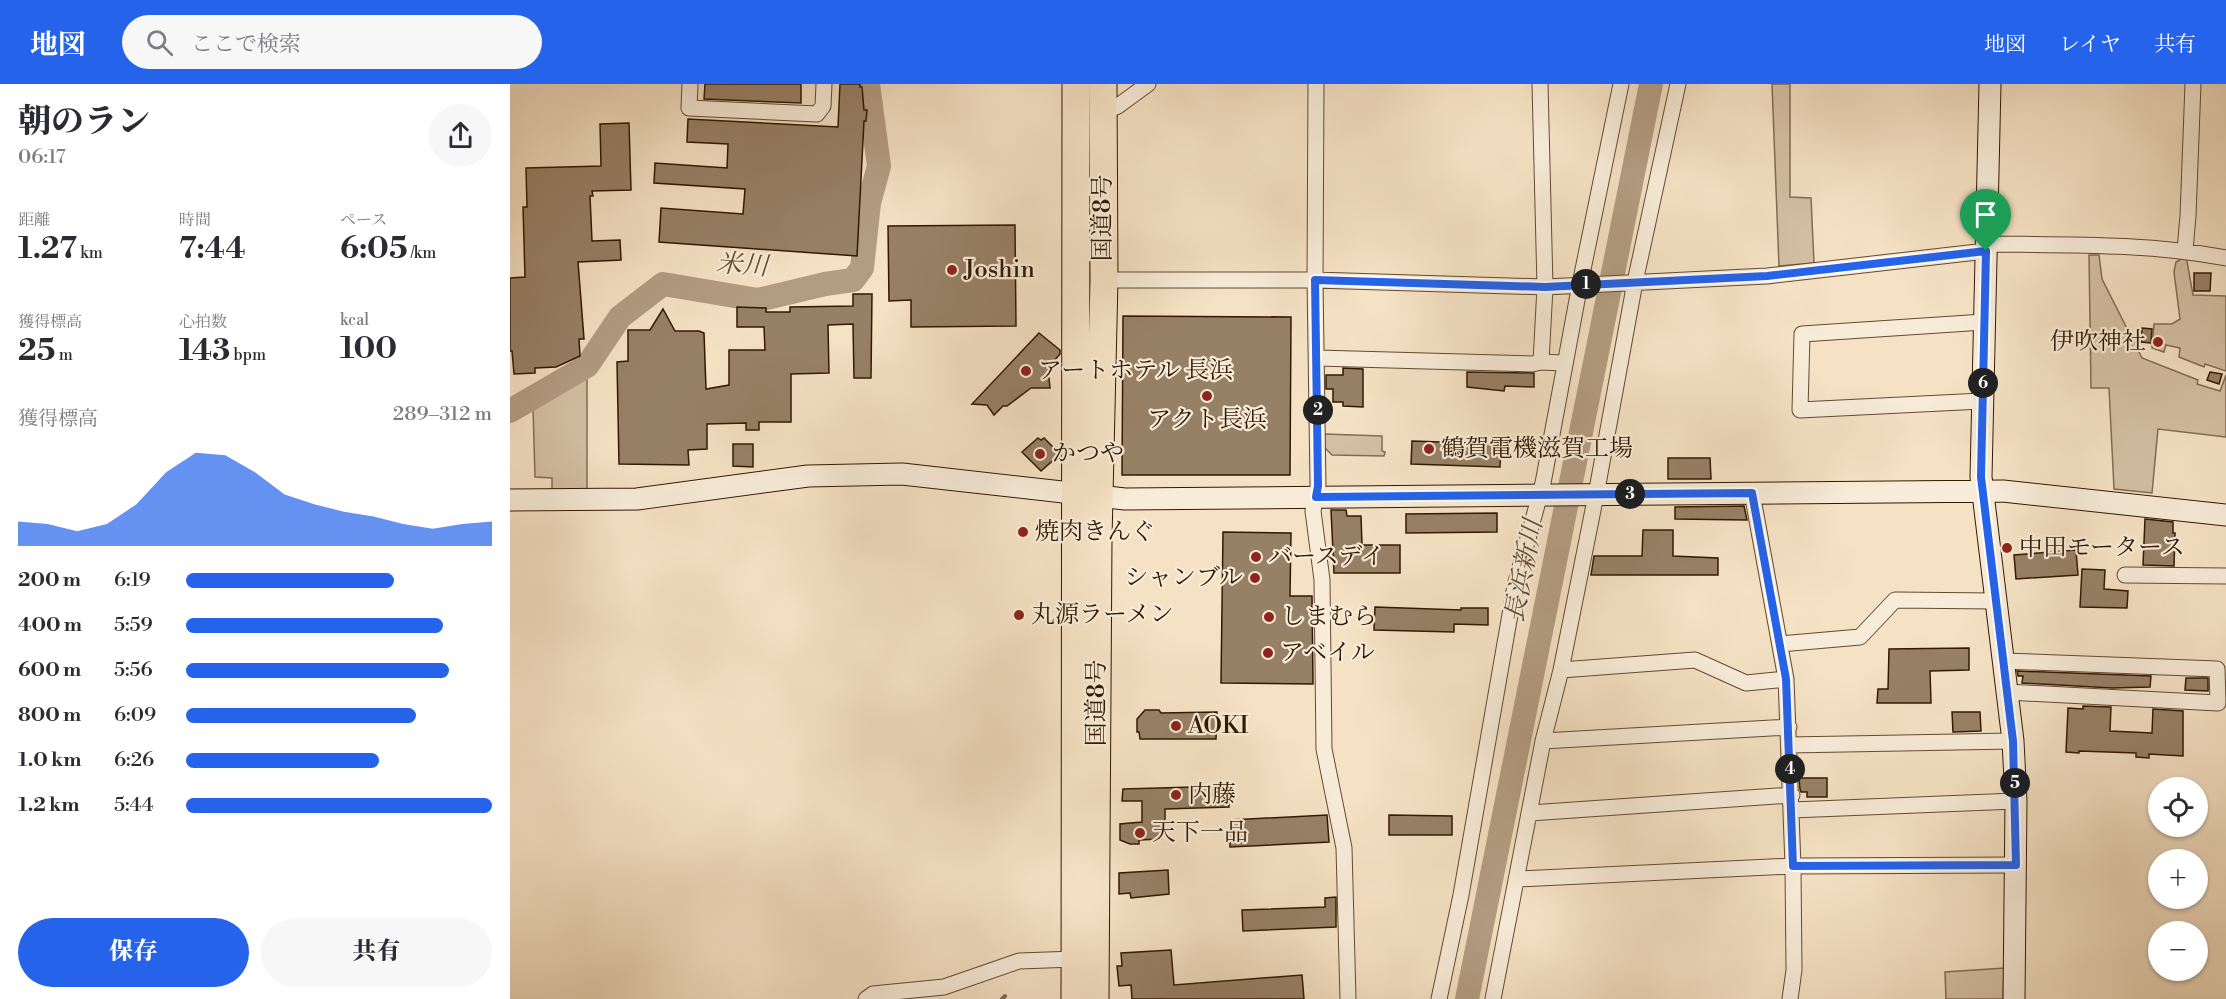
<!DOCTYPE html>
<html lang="ja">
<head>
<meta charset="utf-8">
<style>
	:root { --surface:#fff; --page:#f7f7f7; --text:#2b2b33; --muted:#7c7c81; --accent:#2563eb }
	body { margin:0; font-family:"Libre Bodoni","Noto Serif JP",serif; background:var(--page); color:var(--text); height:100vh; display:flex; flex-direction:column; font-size:22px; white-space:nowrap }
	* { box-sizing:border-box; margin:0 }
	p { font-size:20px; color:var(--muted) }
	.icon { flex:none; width:33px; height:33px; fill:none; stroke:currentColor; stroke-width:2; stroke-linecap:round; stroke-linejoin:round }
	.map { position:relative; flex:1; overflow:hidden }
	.sheet { display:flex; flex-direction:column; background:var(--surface); width:510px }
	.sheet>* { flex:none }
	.tools { position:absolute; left:1638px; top:693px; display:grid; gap:12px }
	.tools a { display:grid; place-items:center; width:60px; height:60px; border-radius:50%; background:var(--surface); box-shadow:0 2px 4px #0004; font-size:30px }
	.pin { position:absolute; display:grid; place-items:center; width:51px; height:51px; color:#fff; margin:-62px -26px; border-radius:50% 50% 50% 0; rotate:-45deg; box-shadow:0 0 6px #0007 }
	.pin .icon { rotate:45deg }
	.km { position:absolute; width:30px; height:30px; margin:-15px; border-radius:50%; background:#222; color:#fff; font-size:16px; line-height:30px; text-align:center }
	.round { display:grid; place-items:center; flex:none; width:63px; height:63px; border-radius:32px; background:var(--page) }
	.overview { display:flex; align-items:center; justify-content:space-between; height:102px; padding:0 18px }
	h1 { font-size:33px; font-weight:800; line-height:45px }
	.stats { display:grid; grid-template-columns:repeat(3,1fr); gap:9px; height:102px; padding:6px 18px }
	.stats div { display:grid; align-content:center }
	.stats b { font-size:30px; font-weight:800 }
	.stats small { font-size:16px; font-weight:400 }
	.stats p { font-size:16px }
	.chart { height:168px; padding:12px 18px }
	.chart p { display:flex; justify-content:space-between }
	.chart svg { width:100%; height:108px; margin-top:6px; fill:var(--accent); opacity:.7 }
	.cta { display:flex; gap:12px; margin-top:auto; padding:12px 18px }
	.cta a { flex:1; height:69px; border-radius:36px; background:var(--accent); color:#fff; font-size:24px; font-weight:800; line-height:69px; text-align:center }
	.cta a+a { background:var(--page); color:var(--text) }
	ul { padding:0 18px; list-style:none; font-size:20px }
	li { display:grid; grid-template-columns:96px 72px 1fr; align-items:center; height:45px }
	li i { height:15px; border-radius:8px; background:var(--accent) }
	header { display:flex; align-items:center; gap:36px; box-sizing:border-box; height:84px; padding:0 30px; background:var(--accent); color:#fff }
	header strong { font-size:28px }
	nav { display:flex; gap:33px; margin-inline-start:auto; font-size:21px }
	.search { width:420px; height:54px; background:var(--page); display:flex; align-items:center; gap:15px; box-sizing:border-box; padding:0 21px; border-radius:33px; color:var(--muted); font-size:22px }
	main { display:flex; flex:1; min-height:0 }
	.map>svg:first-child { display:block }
</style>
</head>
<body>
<header>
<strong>地図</strong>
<div class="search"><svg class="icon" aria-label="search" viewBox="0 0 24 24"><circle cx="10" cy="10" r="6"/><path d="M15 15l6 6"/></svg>ここで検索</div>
<nav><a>地図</a><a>レイヤ</a><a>共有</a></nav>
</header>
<main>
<section class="sheet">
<div class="overview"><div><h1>朝のラン</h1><p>06:17</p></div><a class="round"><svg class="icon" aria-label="share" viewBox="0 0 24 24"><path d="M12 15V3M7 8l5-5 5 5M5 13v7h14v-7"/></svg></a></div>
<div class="stats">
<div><p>距離</p><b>1.27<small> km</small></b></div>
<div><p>時間</p><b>7:44</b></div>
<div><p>ペース</p><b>6:05<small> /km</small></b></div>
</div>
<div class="stats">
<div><p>獲得標高</p><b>25<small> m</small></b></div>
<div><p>心拍数</p><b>143<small> bpm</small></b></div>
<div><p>kcal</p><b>100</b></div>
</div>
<div class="chart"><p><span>獲得標高</span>289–312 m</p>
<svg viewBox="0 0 160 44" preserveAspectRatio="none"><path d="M0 44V34L10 35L20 38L30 35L40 27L50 14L60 6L70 7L80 14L90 23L100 27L110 30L120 32L130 35L140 37L150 35L160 34V44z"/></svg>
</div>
<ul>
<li><b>200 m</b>6:19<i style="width:68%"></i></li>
<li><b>400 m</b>5:59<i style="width:84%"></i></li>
<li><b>600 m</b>5:56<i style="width:86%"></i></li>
<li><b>800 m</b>6:09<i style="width:75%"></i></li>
<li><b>1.0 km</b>6:26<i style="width:63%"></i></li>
<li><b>1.2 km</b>5:44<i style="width:100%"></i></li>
</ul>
<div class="cta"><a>保存</a><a>共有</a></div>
</section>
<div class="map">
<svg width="1716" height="915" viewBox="0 0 1716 915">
	<rect width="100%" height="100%" fill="#f5e2c4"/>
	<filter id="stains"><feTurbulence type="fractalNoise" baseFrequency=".00333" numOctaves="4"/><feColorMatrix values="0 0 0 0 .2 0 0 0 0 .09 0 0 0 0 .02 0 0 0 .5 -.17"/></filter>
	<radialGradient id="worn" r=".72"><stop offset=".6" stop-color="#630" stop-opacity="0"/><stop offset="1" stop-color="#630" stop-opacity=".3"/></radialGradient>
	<path fill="#d4c0a3" stroke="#836c52" stroke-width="1.5" d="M1262 0H1280V113L1301 114 1304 179 1269 182Z
		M1579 171H1589L1592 195 1632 274 1688 296 1687 300 1710 307 1716 291V353L1648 345 1642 409 1604 405 1599 304H1581Z
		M1676 172 1683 211 1716 212V287L1695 280 1694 283 1669 273 1670 264 1656 261 1654 268 1642 264 1644 240H1662L1670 235 1664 188 1666 178Z
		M77 293V406L42 407V394L25 393 23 323 50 306Z
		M814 350 872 352V367L875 368 874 372 822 371 814 363Z
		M1494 884 1493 915H1436L1435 888Z"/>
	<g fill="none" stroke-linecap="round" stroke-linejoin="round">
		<path stroke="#7f684e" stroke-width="4" d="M492 915 495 912"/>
		<path stroke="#b39d82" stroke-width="24" d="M0 327 77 282 110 233 153 200 248 216 315 200 343 196 352 184 359 119 369 82 358 0
			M957 915 1141 0"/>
	</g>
	<path fill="#978166" stroke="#321801" stroke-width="1.5" d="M195 0H291V19L194 15Z
		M330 0H350V3H352L354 26H357L356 37H354L347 172 149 158 151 124 233 130 235 105 144 99 145 79 217 84 218 60 177 58 178 35 328 43Z
		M119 39 121 106 82 107 83 112H80L82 157 110 156 111 176 68 178 74 255H69L70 272 46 283 25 284V289L4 290 2 267H0V194L15 193 13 123H17L16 84 91 82 90 40Z
		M505 141 506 242 401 243V216L379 217 378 142Z
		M1684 189H1701L1700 207H1684Z
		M343 210H362L361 294H344L343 240 318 241 319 289 281 290V338H249V346H236V339L197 340V365L178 366 179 381 109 380 107 278 118 277V246H140L153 225 165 247H189L194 249 196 305 219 301V266H255L254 243H227V223L256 224V228H280V223L343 222Z
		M613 232 781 233 780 391H612Z
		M1632 244 1642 245 1641 259 1631 258Z
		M529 249 550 266V270L538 284 540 304H521L497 322H493L484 331 477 321 462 320Z
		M833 284 853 285V323L833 322V318H823V305H816V291H833Z
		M957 288 1024 289V303L995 302 994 307 957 303Z
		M1700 288 1712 290 1709 300 1697 296Z
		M528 354 531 356 534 354 542 362 548 372 531 387 512 368Z
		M902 357 991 360 990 383 901 380Z
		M223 360H243V383L223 382Z
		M1158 374H1200L1201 395H1158Z
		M1234 422 1237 436 1165 435V423Z
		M821 426H836L837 432H851L852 461H890V489H824Z
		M987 429V448L896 449V430Z
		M1635 435 1663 438V449H1665L1664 482 1633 481Z
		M1133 446H1163V472L1208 474V491H1081L1084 472H1132Z
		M713 448 781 449 780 512H802L803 600 711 599Z
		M1566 466 1568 491 1506 495 1504 471Z
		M1572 485 1595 486 1594 505 1618 507 1617 524 1570 523Z
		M865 523 951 526V524H978V541L944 540V548L864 546Z
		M1459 564V586L1420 587 1421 619H1367L1368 605H1378L1379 565Z
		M1507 587 1641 592 1640 603 1602 604 1512 599 1513 592H1508Z
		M1676 594H1698V607L1675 606Z
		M1573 622 1601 623 1600 647 1642 649 1643 625 1673 627V672L1639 670V674L1626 673V669L1569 667V669L1556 668 1558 624 1573 625Z
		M635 626H649L651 629 707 628 706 655H630L629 648H627V635Z
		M1442 628H1470L1471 647 1443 648Z
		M1289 694H1317V713H1297V708H1291L1290 705Z
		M719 702V723L655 725V747L650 748 651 755 629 756V760H620L610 756V740L632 738V717H612L613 705Z
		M817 731 819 758 720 763 719 736Z
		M879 731 942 732V751H879Z
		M658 786 659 810 621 814 620 809 609 810V789Z
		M826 813V843L733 847 732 826 815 823V814Z
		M661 866 664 901 792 891 794 915H622L621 901 609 902 607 882H612L611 869Z"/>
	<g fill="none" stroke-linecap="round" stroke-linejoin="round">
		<defs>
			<path id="street" d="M180 0 179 24 307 30 313 22 314 0
				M806 0 805 196 808 402 803 427 812 496 814 665 834 764 838 915
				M1030 0 1035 203 1031 278 1055 279
				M593 28 608 22 638 0
				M1477 160C1556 161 1638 159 1716 174
				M1675 166 1678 132 1683 0
				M594 196H805L1035 203 1257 192 1476 167
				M807 274 1022 280 1031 278
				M1472 317 1290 326 1292 250 1474 238
				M1242 409 1276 595 1283 782 1284 886 1280 915
				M1615 491 1716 492
				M1270 560 1350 553 1385 516 1485 517
				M1494 577 1707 585 1708 619 1497 608
				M1051 586 1185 576 1236 599 1276 595
				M1033 657 1279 643
				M1279 661 1503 657
				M1282 726 1506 717
				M1020 729 1282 711
				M1007 795 1283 782 1506 781
				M356 915 363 910 434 903 509 877 565 875
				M929 915 951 811 1005 502 1033 399 1070 200 1111 0
				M983 915 1033 657 1051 586 1086 411 1125 198 1168 0"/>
			<path id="secondary" d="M1480 0 1471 393 1503 657 1506 717 1504 915
				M0 416 127 415 298 392 392 390 615 415 1493 407 1716 431"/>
			<path id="highway" d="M565 915 566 0
				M585 915 588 455 594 196 593 0"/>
		</defs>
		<use href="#street" stroke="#634a32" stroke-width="17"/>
		<use href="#secondary" stroke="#321801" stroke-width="23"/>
		<use href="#highway" stroke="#321801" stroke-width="29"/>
		<use href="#street" stroke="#f8ecd9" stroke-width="15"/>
		<use href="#secondary" stroke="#f8ecd9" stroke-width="21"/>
		<use href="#highway" stroke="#f5e2c4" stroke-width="27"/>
	</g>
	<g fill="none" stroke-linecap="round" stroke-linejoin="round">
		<defs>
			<path id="route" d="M1476 167 1471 393 1503 657 1506 781 1283 782 1276 595 1242 409 806 413 808 402 805 196 1035 203 1257 192Z"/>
		</defs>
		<use href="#route" stroke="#fff" stroke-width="12"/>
		<use href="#route" stroke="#2563eb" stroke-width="8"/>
	</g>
	<g fill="#8f2418" stroke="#f8ecd9" stroke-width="2">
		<circle cx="442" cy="186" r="6"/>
		<circle cx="1648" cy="258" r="6"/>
		<circle cx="516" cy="287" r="6"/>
		<circle cx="697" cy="312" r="6"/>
		<circle cx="919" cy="365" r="6"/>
		<circle cx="530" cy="370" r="6"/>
		<circle cx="513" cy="448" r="6"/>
		<circle cx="1497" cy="464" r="6"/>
		<circle cx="746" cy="473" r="6"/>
		<circle cx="745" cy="494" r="6"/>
		<circle cx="509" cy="531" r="6"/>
		<circle cx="759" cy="533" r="6"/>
		<circle cx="758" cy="569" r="6"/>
		<circle cx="666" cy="642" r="6"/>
		<circle cx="666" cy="711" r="6"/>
		<circle cx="630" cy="749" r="6"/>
	</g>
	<g text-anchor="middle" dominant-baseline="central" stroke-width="4.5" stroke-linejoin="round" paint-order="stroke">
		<g font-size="24" fill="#321801" stroke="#f8ecd9">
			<text transform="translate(593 134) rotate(-90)">国道8号</text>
			<text transform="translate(587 619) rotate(-90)">国道8号</text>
		</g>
		<g font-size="24" fill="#321801" stroke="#f8ecd9" text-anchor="start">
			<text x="454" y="186">Joshin</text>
			<text x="1636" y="258" text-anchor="end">伊吹神社</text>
			<text x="528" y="287">アートホテル 長浜</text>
			<text x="697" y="336" text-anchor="middle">アクト長浜</text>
			<text x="931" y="365">鶴賀電機滋賀工場</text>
			<text x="542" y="370">かつや</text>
			<text x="525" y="448">焼肉きんぐ</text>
			<text x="1509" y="464">中田モータース</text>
			<text x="758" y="473">バースデイ</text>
			<text x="733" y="494" text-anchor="end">シャンブル</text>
			<text x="521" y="531">丸源ラーメン</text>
			<text x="771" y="533">しまむら</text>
			<text x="770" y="569">アベイル</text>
			<text x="678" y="642">AOKI</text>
			<text x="678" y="711">内藤</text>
			<text x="642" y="749">天下一品</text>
		</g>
		<g font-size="26" font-style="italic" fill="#664d35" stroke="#f8ecd9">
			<text transform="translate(232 181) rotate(4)">米川</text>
			<text transform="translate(1014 487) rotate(-79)">長浜新川</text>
		</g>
	</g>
	<rect width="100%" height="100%" filter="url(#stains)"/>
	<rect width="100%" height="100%" fill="url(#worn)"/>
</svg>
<div class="tools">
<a><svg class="icon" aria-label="locate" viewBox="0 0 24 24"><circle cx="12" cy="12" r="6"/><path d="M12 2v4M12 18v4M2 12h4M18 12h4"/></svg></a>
<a>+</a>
<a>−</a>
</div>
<div class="pin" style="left:1476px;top:167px;background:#1e9e55"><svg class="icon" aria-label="arrive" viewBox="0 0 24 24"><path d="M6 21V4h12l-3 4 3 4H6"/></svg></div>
<b class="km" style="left:1076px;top:200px">1</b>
<b class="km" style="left:808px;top:326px">2</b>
<b class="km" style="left:1120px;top:410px">3</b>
<b class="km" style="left:1280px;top:685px">4</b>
<b class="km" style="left:1505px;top:699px">5</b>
<b class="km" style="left:1473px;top:299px">6</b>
</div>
</main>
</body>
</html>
